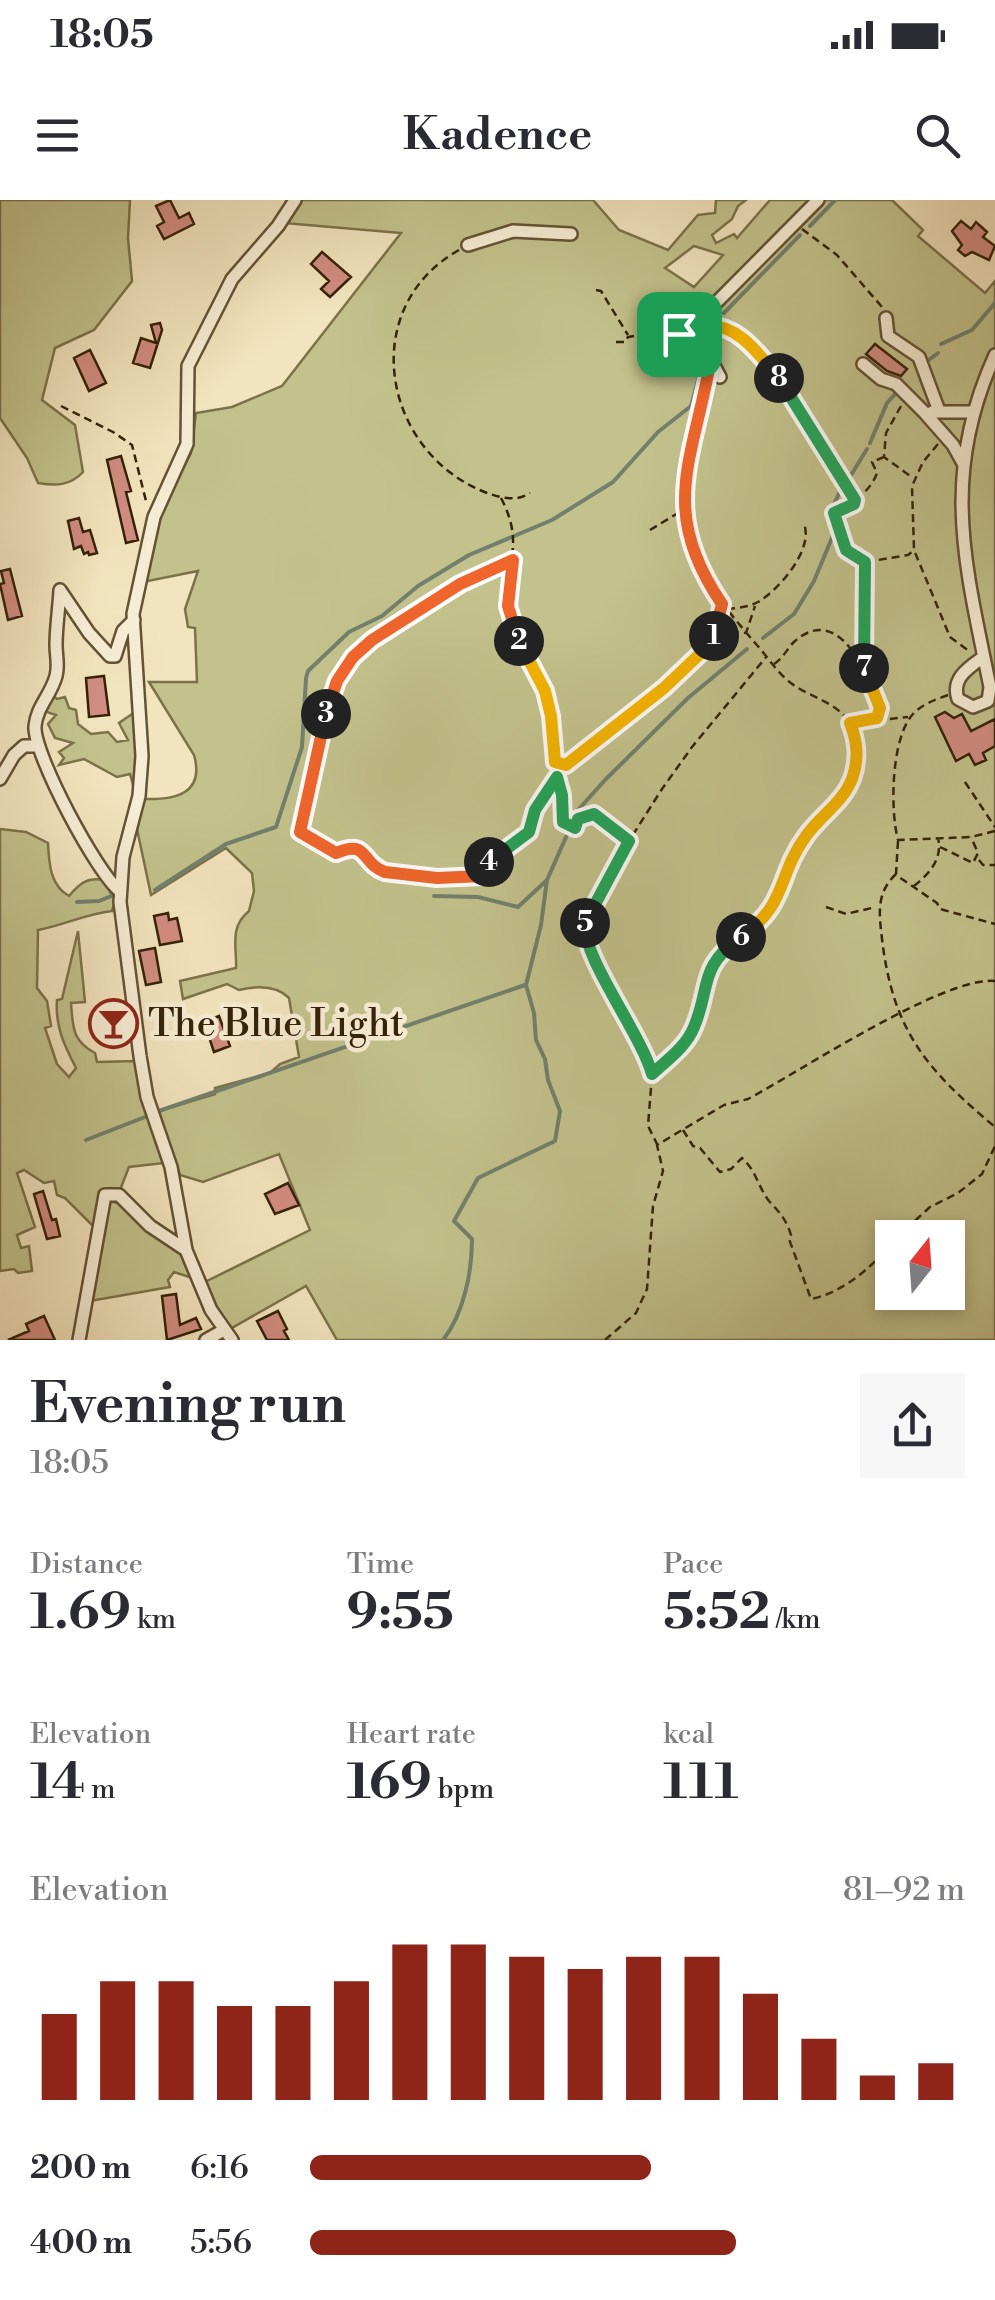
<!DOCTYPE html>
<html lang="en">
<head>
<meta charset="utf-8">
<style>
	:root { --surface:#fff; --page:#f7f7f7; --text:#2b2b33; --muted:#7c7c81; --accent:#8f2418 }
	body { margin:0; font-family:"Libre Bodoni",serif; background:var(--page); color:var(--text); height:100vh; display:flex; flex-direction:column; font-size:38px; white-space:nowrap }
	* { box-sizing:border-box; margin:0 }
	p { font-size:32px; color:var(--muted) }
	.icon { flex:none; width:55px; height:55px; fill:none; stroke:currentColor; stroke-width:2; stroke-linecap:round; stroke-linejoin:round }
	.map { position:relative; height:1140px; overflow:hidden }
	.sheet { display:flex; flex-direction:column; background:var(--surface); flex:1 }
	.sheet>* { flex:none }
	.needle { width:65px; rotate:17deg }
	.fabs { position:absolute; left:875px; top:1020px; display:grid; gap:20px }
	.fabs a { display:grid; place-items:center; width:90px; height:90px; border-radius:0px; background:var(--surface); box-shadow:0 5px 15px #0003; font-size:50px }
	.pin { position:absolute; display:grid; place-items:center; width:85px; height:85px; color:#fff; margin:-42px; border-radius:20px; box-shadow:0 5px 15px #0006 }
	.km { position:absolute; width:50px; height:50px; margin:-25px; border-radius:50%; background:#222; color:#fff; font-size:28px; line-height:50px; text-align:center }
	.round { display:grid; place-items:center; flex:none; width:105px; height:105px; border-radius:0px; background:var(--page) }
	.headline { display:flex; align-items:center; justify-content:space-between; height:170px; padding:0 30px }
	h1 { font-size:55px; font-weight:700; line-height:75px }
	.stats { display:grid; grid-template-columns:repeat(3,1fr); gap:15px; height:170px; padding:10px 30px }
	.stats div { display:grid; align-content:center }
	.stats b { font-size:50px; font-weight:700 }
	.stats small { font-size:28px; font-weight:400 }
	.stats p { font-size:28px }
	.chart { height:280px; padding:20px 30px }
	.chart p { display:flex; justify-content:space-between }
	.chart svg { width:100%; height:180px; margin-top:10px; stroke:var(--accent); stroke-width:6 }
	ul { padding:0 30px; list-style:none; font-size:32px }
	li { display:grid; grid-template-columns:160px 120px 1fr; align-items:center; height:75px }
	li i { height:25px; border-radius:12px; background:var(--accent) }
	.status { display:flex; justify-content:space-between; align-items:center; height:70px; padding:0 50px; background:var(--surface); direction:ltr }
	.status svg { height:28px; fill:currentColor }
	header { display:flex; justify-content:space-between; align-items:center; height:130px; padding:0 30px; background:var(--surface); font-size:45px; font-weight:700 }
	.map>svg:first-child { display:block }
</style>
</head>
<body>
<div class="status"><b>18:05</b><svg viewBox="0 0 49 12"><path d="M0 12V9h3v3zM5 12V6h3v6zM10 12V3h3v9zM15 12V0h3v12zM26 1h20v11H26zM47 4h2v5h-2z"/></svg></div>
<header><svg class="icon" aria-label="menu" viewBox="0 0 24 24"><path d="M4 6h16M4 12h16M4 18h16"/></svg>Kadence<svg class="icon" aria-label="search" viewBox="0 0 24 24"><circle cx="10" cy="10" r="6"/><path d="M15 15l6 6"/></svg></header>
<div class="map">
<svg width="995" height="1140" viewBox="0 0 995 1140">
	<rect width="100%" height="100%" fill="#f2e4be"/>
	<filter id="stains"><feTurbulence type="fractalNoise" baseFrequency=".002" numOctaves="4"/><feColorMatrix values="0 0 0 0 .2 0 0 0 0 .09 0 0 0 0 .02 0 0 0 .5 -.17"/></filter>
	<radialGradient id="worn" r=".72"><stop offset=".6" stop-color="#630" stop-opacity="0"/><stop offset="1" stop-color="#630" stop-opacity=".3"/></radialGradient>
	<path fill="#c3c28c" stroke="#7c724a" stroke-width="2.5" fill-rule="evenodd" d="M0 0H130L128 38 132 81 94 130 55 148 42 200 75 225 83 272C70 286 56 286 38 283L27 258 0 218Z
		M302 0H593L619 30 668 50 698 15 715 13 716 0H746L738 6 732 19 712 35 716 43 734 34 737 38 770 0H892L923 30 918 36 985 93 995 81V1140H337L306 1086 230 1129 203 1083 310 1030 279 954 203 982 180 975 156 912 215 894V888L270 873 280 864 299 857 289 798C276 785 256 786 239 790L227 784 183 799 180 781 236 768C237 747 229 727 249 711L254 691 252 673 226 648 151 695 137 629 144 599C175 600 205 594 194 555L149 482H197L195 428 188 427 185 409 198 371 143 382 163 308 191 253 196 213 232 207 282 186 401 33 284 23ZM694 46 723 55 694 87 665 68ZM892 1038H948V1092H892Z
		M51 494 57 499 65 497 69 508 76 510 78 524 91 534 108 532 117 542 128 540 119 523 135 512 137 548 133 585 130 574 117 577 84 559 59 565 64 558 59 552 73 543 55 538 48 524 56 515 44 511Z
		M0 629 26 632 48 643C49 663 50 686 69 696 79 684 87 677 103 680L115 700 112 711C86 714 64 725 38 730L37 788 47 801 51 826 45 828 57 864 69 877 76 868C64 845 55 826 57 800L62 799 78 731 85 802 71 803C73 827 72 841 95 853L97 862 136 861 164 963 129 967 120 990 110 988 99 992 95 1028 65 998 57 995 54 981 44 983 24 970 17 973 35 1027 17 1035 21 1048 29 1046 32 1071 18 1073 14 1069 0 1071Z
		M111 1001 124 1005 181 1054 192 1078 174 1072 168 1080 170 1087 90 1101 105 1014Z"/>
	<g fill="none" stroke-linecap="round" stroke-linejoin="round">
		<path stroke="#72806d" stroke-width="4" d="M810 26 835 0
			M724 113 800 35
			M941 144 972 130 995 103
			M926 162 938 153
			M870 243 887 203 896 193
			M848 280 867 249
			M763 438 794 414 814 381 834 333 830 313 842 287
			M155 690 226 644 276 627 302 547 306 478 308 471 349 432 382 416 418 386 469 355 552 320 613 282 658 232 691 206 700 173
			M434 696 478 697 518 707 547 680
			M77 702 99 701 114 695
			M156 912 525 785
			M86 940 145 917
			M443 1140C464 1113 472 1072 472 1039L454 1021 478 978 555 941 560 911 548 880 545 859 536 840 534 813 526 785 541 725 547 680 578 610 606 579 688 498 747 449"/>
	</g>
	<path fill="#d18c81" stroke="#342208" stroke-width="2.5" d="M170 0 179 18 189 13 194 24 164 39 157 26 164 22 156 6Z
		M961 21 971 29 976 22 987 32 983 37 995 46 989 60 972 52 965 56 958 50 962 45 952 31Z
		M322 52 351 77 330 97 321 89 329 81 311 64Z
		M160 123 162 130 150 168 133 163 141 138 156 143 151 125Z
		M875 144 907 169 901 176 887 171 866 154Z
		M90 150 106 183 89 191 74 158Z
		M121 256 131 291 126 292 138 340 126 343 107 260Z
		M79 318 83 332 90 330 97 353 89 355 88 352 84 354 81 346 74 349 68 321Z
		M10 369 22 416 8 420 0 384 4 383 1 371Z
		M104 476 109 515 89 517 86 478Z
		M945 512 954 518 962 514 971 531 995 519V546L983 553 986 560 975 565 969 554 956 561 935 517Z
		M168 713 169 720 177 718 182 741 160 745 154 716Z
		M155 748 161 782 146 785 139 751Z
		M124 809 128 836 100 840 96 813Z
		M219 816 230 846 214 852 204 822Z
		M288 983 299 1005 275 1014 265 994Z
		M43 991 52 1020 56 1019 60 1036 47 1039 34 994Z
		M176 1094 180 1125 196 1118 201 1129 167 1140 162 1096Z
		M278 1111 287 1129 284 1131 289 1140H267L257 1121Z
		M44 1116 55 1140H8L29 1131 26 1124Z"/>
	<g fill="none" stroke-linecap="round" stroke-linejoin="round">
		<defs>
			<path id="minor" d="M468 45 513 31 571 34
				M663 107 681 120
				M679 129a14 14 0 1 1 28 0a14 14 0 1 1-28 0Z
				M703 116 818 0
				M886 118 888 136 919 157 939 211
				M701 141 720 177
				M863 164 881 179 896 184 924 212 953 245 963 263
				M932 212H973
				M60 390C59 409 56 427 56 445 56 456 59 465 56 476 51 495 37 506 35 526 33 554 98 675 120 691
				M60 390 89 433 110 456H115L123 431 134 420
				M982 458C968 468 951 479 958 499L973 507 988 501 990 487C965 363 940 276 995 155
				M0 579 14 555 24 546H38
				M79 1140 105 995H119L150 1026 186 1050
				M206 1140 224 1130
				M232 1140 211 1110 186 1050 171 967 147 897 140 856 120 702 123 657 139 596 142 556 133 414 154 317 187 244 188 166 232 79 278 26 295 0"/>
		</defs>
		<use href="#minor" stroke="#645236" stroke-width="16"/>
		<path stroke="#342208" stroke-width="2.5" stroke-dasharray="8 5" stroke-linecap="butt" d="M802 29 837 55 882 107
			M459 50C356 108 382 253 487 293 501 298 517 302 530 293
			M596 90 601 91 628 135
			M713 125 728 128 757 154 762 149
			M616 142H625L628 137 672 130
			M757 154 778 177 854 302
			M708 179C701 215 685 255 683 290 679 353 718 400 756 444 766 455 775 469 786 479 806 498 840 500 852 528 875 583 818 609 796 651 784 674 781 700 764 720 748 737 726 744 713 765 701 783 703 803 696 823 688 845 668 859 652 875L620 803 585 743 586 719 629 641 662 589 692 547 767 456
			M61 206 113 232 132 245 147 305
			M901 206 886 233 884 257 913 278
			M938 244 923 262 912 286 914 350 950 437 969 451
			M501 298C527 348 502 366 508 412 512 445 541 471 549 504 553 522 548 550 559 564L572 563 704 450 716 433 722 405
			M650 330 683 310
			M513 359C465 381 360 434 337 482 314 529 314 583 300 632L336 653C369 639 360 662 385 672L462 679 483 676 489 661 529 633 535 610 557 577
			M866 362 908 355 914 350
			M727 409C738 408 749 407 758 402 779 390 814 349 804 324
			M718 431 746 433 755 406
			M774 464C784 458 787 448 795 441 826 414 850 442 863 469
			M948 495C935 500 922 504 913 514 891 538 890 610 898 640L971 637 995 631
			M877 519 881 508 864 471 865 362 846 350 835 313C851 303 870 293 877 273L872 262 884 257
			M851 523 908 517
			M559 564C556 584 565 603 563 622L575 628 578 619 594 614 627 640
			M965 582 995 627
			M898 641 896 674 899 677 937 703 940 709 995 724
			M940 647 973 663 978 653 971 637
			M979 660 983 665H995
			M896 674C876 693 879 713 882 739 893 831 926 869 995 927
			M914 686C929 674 943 659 938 638
			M826 707 846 714 876 707
			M652 875 648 926 657 944
			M683 930 693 946 700 948 720 972 731 969 742 958C756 970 758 987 769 1001 780 1013 786 1019 791 1035L789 1039 811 1099C842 1093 873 1067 892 1042
			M896 1038 930 1007 958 993 982 974 995 946
			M884 1055 892 1063
			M922 1092 936 1110
			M605 1140 636 1113 647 1089 653 1006 663 971 657 945 724 905 748 899C799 872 944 776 995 781"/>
		<use href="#minor" stroke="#f7edd5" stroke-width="11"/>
	</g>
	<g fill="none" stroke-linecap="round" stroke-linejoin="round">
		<defs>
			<path id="split-1" d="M679 134 690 143 701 141 711 158C694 259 657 309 722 404L714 436"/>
			<path id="split-2" d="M519 441 545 491 551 516 555 562 566 565 664 488 704 450 714 436"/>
			<path id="split-3" d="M326 514 337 481 353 457 372 440 460 384 513 360 508 406 519 441"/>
			<path id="split-4" d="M326 514 300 632 336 653C369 639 360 663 385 672L437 678 483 676 489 662"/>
			<path id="split-5" d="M489 662 529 632 535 610 557 577 562 595 563 622 575 628 578 619 594 614 629 641 585 723"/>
			<path id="split-6" d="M585 723C581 755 641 834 652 874 667 860 686 847 694 827 711 787 698 767 741 737"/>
			<path id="split-7" d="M741 737C789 703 776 677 806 636 821 615 845 601 853 576 859 557 857 541 850 523L877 518 880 508 864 468"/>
			<path id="split-8" d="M779 178 855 300 854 304 834 313 846 350 865 362 864 468"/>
			<path id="split-9" d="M679 134V124L685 116H703L706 126C738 123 760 156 779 178"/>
		</defs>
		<use href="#split-1" stroke="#fff" stroke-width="20"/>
		<use href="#split-2" stroke="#fff" stroke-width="20"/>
		<use href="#split-3" stroke="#fff" stroke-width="20"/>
		<use href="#split-4" stroke="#fff" stroke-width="20"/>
		<use href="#split-5" stroke="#fff" stroke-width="20"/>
		<use href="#split-6" stroke="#fff" stroke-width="20"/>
		<use href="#split-7" stroke="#fff" stroke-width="20"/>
		<use href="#split-8" stroke="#fff" stroke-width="20"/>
		<use href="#split-9" stroke="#fff" stroke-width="20"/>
		<use href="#split-1" stroke="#f0652b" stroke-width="12"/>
		<use href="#split-2" stroke="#f5b400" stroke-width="12"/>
		<use href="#split-3" stroke="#f0652b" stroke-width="12"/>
		<use href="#split-4" stroke="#f0652b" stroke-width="12"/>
		<use href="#split-5" stroke="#22a559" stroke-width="12"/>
		<use href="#split-6" stroke="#22a559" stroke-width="12"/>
		<use href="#split-7" stroke="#f5b400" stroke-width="12"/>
		<use href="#split-8" stroke="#22a559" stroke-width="12"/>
		<use href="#split-9" stroke="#f5b400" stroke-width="12"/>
	</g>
	<defs>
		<symbol id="bar-ring" viewBox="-11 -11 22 22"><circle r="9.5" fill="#f7edd5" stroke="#8f2418" stroke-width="1.5"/><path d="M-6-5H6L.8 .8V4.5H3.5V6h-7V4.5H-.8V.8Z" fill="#8f2418"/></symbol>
	</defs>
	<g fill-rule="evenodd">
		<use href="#bar-ring" x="86" y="796" width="55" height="55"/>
	</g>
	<g text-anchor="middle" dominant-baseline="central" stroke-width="9" stroke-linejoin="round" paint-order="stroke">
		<g font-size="38" fill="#342208" stroke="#f7edd5" text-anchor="start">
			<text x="148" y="824">The Blue Light</text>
		</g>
	</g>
	<rect width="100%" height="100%" filter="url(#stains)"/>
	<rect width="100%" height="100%" fill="url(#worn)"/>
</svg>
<div class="fabs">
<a><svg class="needle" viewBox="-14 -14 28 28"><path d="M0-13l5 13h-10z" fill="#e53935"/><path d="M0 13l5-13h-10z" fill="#7c7c81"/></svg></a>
</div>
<div class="pin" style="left:679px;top:134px;background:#1e9e55"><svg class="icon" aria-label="arrive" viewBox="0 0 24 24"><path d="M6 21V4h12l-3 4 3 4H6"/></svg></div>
<b class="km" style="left:714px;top:436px">1</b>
<b class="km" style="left:519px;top:441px">2</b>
<b class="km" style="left:326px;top:514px">3</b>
<b class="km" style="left:489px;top:662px">4</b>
<b class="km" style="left:585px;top:723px">5</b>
<b class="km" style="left:741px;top:737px">6</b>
<b class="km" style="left:864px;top:468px">7</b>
<b class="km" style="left:779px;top:178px">8</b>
</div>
<section class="sheet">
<div class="headline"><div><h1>Evening run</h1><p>18:05</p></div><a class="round"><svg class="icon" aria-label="share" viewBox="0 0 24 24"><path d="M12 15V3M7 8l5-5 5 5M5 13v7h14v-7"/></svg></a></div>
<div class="stats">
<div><p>Distance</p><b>1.69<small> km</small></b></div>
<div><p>Time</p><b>9:55</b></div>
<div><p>Pace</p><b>5:52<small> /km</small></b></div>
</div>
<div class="stats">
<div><p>Elevation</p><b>14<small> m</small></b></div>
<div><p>Heart rate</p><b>169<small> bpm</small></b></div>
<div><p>kcal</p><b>111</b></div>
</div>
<div class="chart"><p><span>Elevation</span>81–92 m</p>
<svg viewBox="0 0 160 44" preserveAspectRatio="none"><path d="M5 44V23M15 44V15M25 44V15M35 44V21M45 44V21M55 44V15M65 44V6M75 44V6M85 44V9M95 44V12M105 44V9M115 44V9M125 44V18M135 44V29M145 44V38M155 44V35"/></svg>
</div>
<ul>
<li><b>200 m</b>6:16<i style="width:52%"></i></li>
<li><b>400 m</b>5:56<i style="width:65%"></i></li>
</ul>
</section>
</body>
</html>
